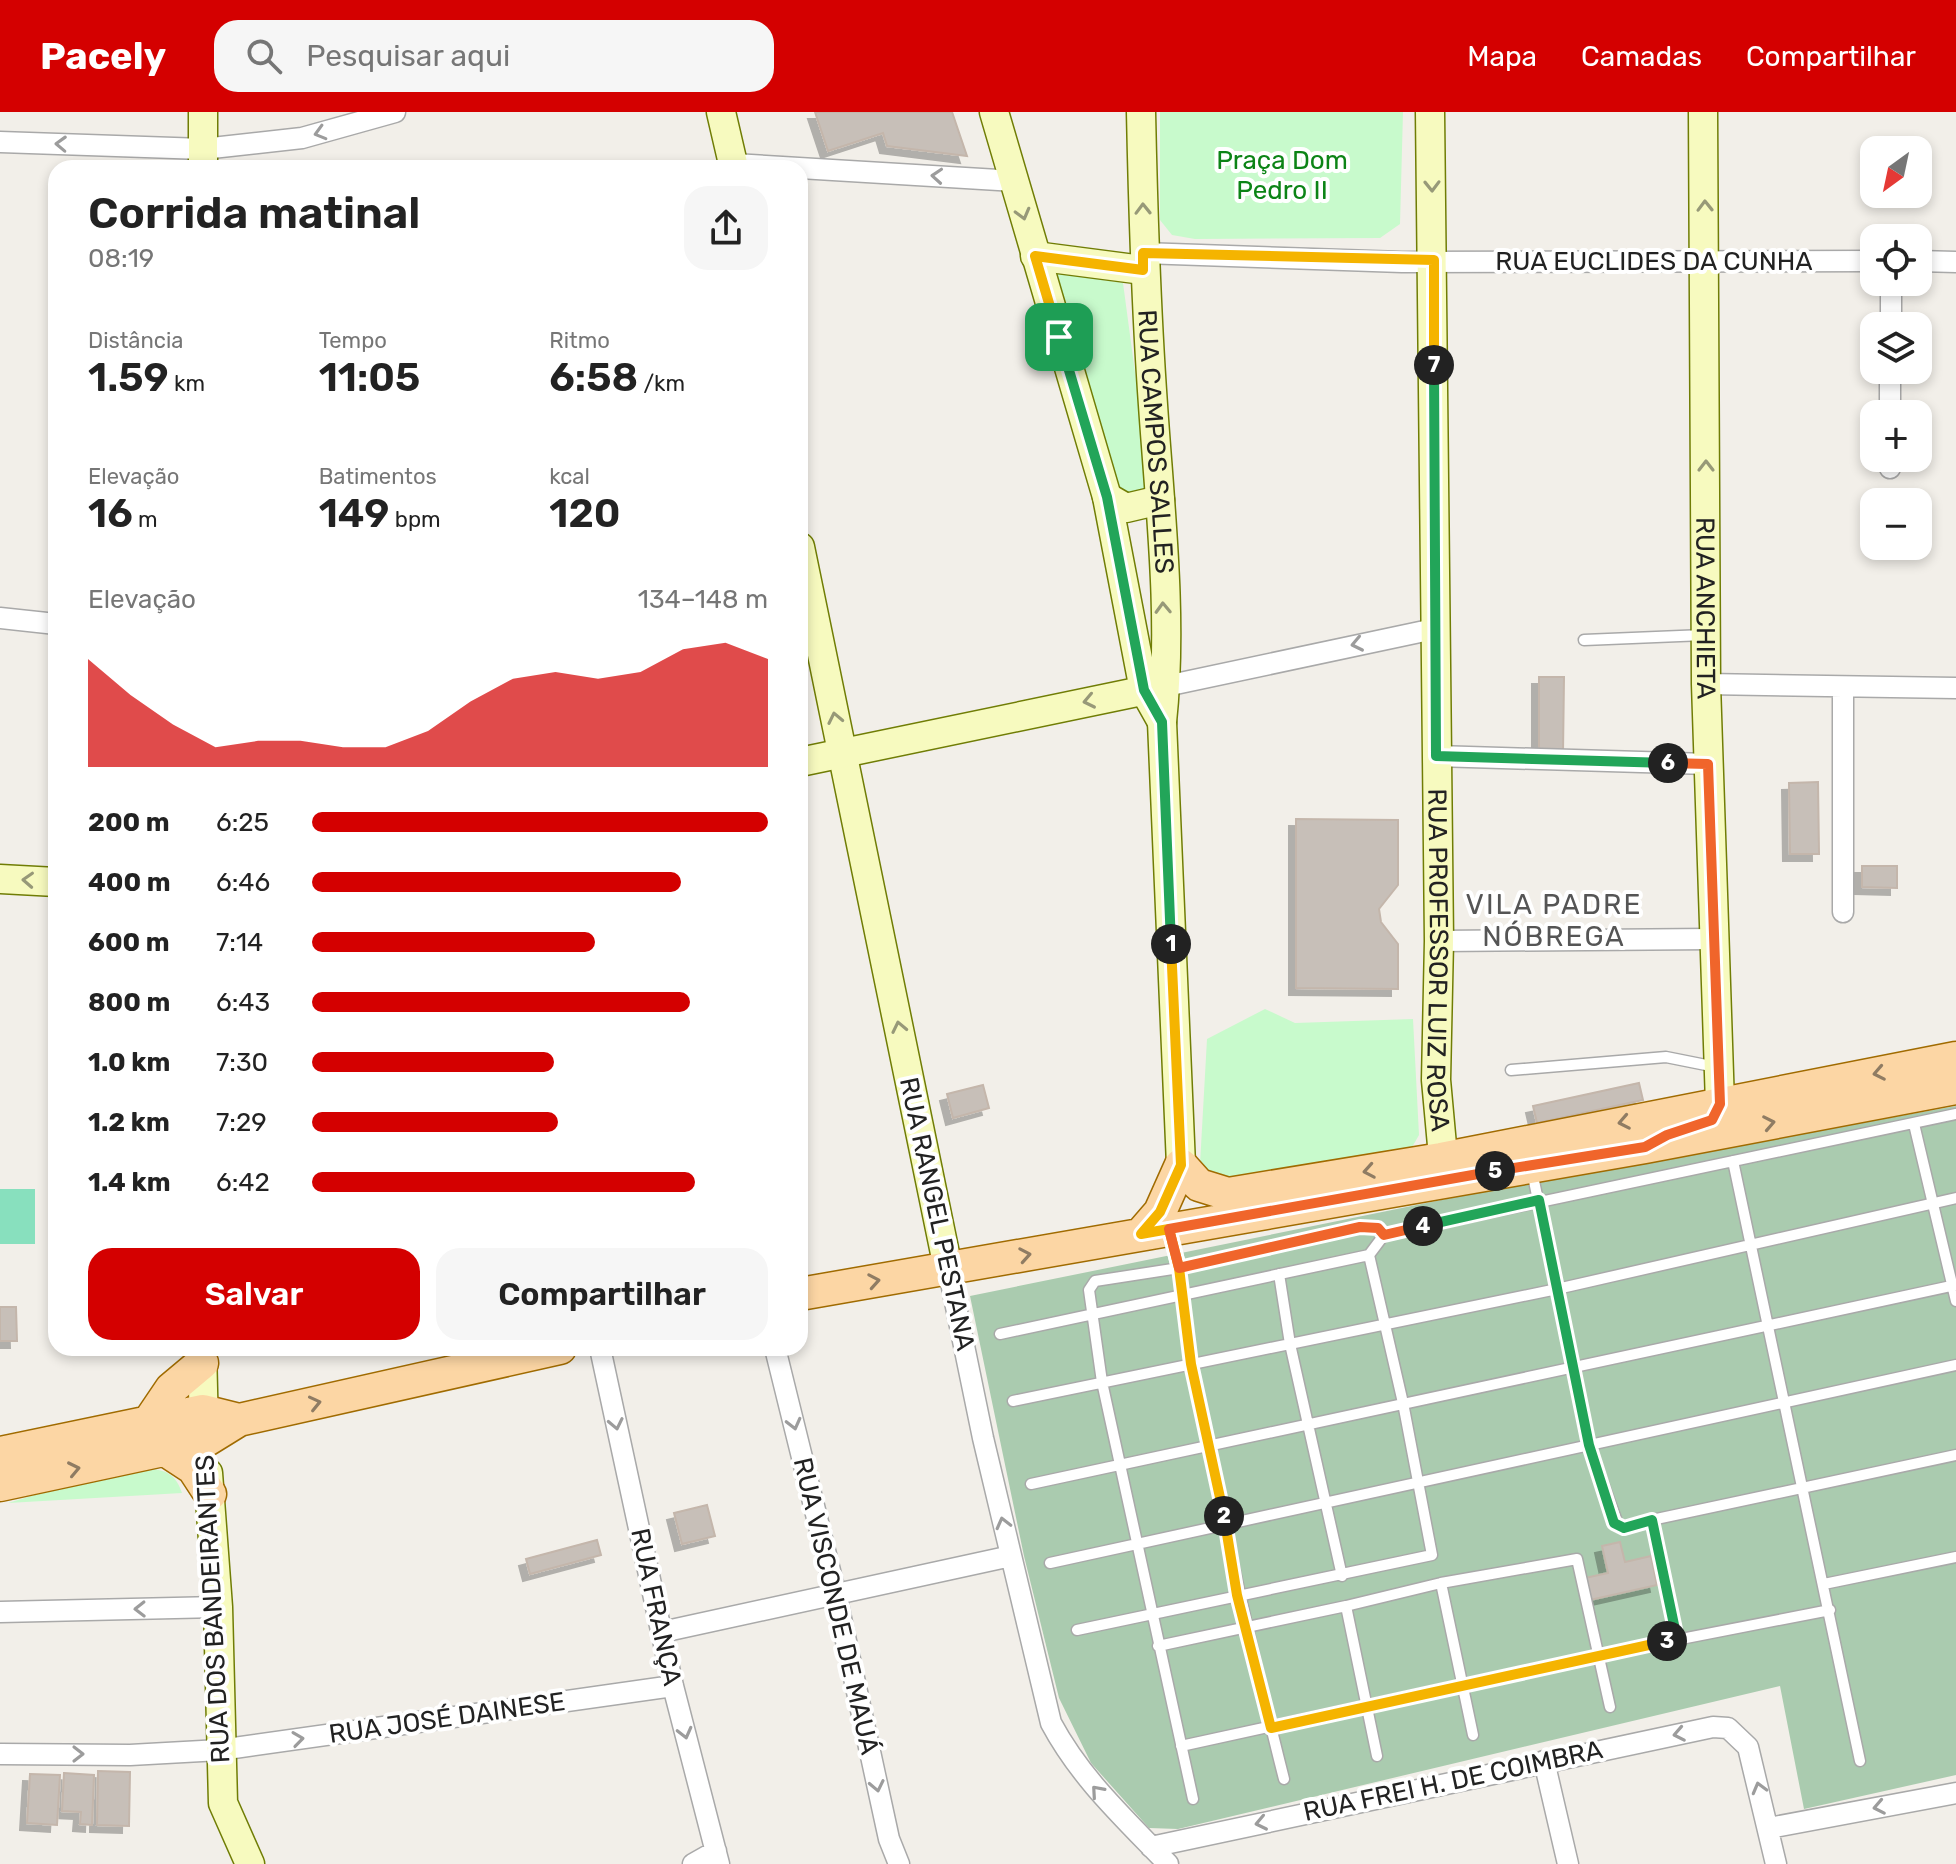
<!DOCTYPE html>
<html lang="pt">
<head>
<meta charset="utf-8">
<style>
	:root { --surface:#fff; --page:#f6f6f6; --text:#222; --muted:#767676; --accent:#d40000 }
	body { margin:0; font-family:Rubik,sans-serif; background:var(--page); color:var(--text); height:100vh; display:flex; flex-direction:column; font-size:30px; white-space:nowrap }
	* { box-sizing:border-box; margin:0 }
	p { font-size:26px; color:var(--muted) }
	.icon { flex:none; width:44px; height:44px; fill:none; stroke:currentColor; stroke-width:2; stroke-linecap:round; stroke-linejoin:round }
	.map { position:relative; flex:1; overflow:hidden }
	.details { position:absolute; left:48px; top:48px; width:760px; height:1196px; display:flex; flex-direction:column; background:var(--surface); border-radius:24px; box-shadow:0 4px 12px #0003 }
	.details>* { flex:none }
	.needle { width:52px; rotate:213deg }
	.controls { position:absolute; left:1860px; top:24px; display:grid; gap:16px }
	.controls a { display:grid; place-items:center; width:72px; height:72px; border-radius:16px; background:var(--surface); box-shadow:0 4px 12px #0003; font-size:40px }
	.pin { position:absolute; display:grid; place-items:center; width:68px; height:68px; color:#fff; margin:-34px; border-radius:16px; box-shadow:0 4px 12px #0006 }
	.km { position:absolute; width:40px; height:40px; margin:-20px; border-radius:50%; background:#222; color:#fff; font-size:22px; line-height:40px; text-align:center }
	.round { display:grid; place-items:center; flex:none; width:84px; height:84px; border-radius:24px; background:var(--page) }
	.head { display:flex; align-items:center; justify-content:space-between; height:136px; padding:0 40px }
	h1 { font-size:44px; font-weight:600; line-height:60px }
	.figures { display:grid; grid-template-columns:repeat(3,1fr); gap:12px; height:136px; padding:8px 40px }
	.figures div { display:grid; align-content:center }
	.figures b { font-size:40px; font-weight:600 }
	.figures small { font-size:22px; font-weight:400 }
	.figures p { font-size:22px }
	.chart { height:224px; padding:16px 40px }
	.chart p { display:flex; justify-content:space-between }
	.chart svg { width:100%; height:144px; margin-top:8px; fill:var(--accent); opacity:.7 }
	.button { display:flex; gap:16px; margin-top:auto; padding:16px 40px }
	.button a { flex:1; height:92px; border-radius:24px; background:var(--accent); color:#fff; font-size:32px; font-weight:600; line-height:92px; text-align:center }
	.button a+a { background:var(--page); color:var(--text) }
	ul { padding:0 40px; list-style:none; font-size:26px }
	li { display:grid; grid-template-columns:128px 96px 1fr; align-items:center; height:60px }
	li i { height:20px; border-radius:10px; background:var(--accent) }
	header { display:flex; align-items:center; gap:48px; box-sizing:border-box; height:112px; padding:0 40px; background:var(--accent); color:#fff }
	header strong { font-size:38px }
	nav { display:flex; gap:44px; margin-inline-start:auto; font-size:28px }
	.search { width:560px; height:72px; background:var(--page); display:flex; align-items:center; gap:20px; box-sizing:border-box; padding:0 28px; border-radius:24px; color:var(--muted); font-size:30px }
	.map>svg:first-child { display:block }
</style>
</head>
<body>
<header>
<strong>Pacely</strong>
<div class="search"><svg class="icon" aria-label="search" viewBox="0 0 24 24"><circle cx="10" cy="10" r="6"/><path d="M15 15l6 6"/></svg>Pesquisar aqui</div>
<nav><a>Mapa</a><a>Camadas</a><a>Compartilhar</a></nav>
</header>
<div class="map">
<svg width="1956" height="1752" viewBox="0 0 1956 1752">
	<defs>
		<filter id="shadow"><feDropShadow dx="-7" dy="7" stdDeviation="0" flood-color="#0004"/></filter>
	</defs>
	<rect width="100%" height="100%" fill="#f2efe9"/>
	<path fill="#aacbaf" d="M1956 994V1663L1804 1697 1780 1574 1178 1717 1149 1716 1091 1651 1059 1586 1024 1444 970 1184 1534 1069Z"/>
	<path fill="#c8facc" d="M1160 0H1403L1400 112 1380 126 1195 127 1172 123 1160 108Z
		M1052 160 1123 171 1150 372 1140 384 1122 381 1112 362Z
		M1265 897 1295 911 1413 907 1419 1023 1411 1037 1394 1044 1199 1070 1207 927Z
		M146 1357C165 1357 176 1362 182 1381L8 1391 75 1371Z"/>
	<path fill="#88e0be" d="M0 1077H35V1132H0Z"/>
	<path fill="#c7bfb8" stroke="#c4b6ab" stroke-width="2" filter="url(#shadow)" d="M815 0H952L967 44 887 34 883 21 828 39Z
		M1539 565H1564L1563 642H1539Z
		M1818 670 1819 742H1790L1789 671Z
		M1296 707 1398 708V773L1379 797 1381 810 1398 832V877L1296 876Z
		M1862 754H1897V776L1862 775Z
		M1639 971 1643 988 1537 1011 1533 994Z
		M983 973 989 996 953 1006 947 982Z
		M0 1195H16L17 1229H0Z
		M707 1393 715 1424 682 1432 674 1401Z
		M597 1428 601 1443 530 1462 526 1447Z
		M1620 1430 1625 1450 1651 1444 1657 1473 1590 1488 1585 1466 1608 1461 1602 1434Z
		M98 1659 130 1660 129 1714 97 1713Z
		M64 1661 94 1663 92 1713 80 1712 81 1700 62 1699Z
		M30 1662 60 1663 57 1713 27 1711Z"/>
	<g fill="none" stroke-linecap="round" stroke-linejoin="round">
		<defs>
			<path id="lane" d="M1584 528 1704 523
				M1511 958 1666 945 1716 955
				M1914 1012 1956 1189
				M1733 1049 1860 1649
				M1534 1069 1589 1333 1619 1415 1956 1343
				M1170 1121C1184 1173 1186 1225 1196 1277 1223 1408 1251 1537 1284 1667
				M1279 1162 1290 1232 1342 1464
				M1000 1222 1369 1143 1384 1123 1956 1002
				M1013 1289 1557 1177 1956 1086
				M1031 1372 1956 1173
				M1652 1408 1677 1527
				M1050 1451 1956 1253
				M1441 1471 1473 1623
				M1824 1472 1956 1445
				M1346 1494 1441 1471 1577 1447 1610 1595
				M1077 1518 1432 1443 1403 1291 1369 1143
				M1158 1534 1346 1494 1377 1644
				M1181 1634 1599 1543 1830 1498
				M1193 1687 1102 1270 1089 1178 1095 1169 1179 1156 1360 1115 1378 1116 1384 1123"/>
			<path id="street" d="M0 30 203 37 302 26 395 0
				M734 52 1015 69
				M1143 141 1402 150 1874 149
				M1918 149 1956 150
				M1891 214V170
				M1890 302V258
				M1890 356V346
				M0 506 56 512
				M1706 572 1956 576
				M1166 574 1434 517
				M1843 575V800
				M1436 644 1708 652
				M1439 829 1713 827
				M948 1156 983 1326 1051 1611C1081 1667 1124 1706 1168 1752
				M600 1236 673 1574 719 1752
				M775 1236 836 1483 889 1727 899 1752
				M0 1500 218 1495
				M662 1520 1011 1444
				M0 1642 130 1643 220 1638 673 1574
				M1544 1649 1568 1752
				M1769 1716 1956 1681
				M1151 1735 1713 1615 1728 1616 1748 1635 1776 1752
				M693 1752 716 1739"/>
			<g id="secondary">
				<path d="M721 0 734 56"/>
				<path d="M994 0 1107 385 1144 578 1162 610"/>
				<path id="s1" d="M1141 0C1143 98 1146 195 1153 293 1160 396 1173 508 1162 610L1181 1053"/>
				<path id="s2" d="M1430 0 1439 829 1436 968 1445 1066"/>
				<path id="s3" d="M1703 0 1706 572 1720 992"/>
				<path d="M203 56V0"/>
				<path d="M1035 144 1143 158"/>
				<path d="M1107 385 1126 396 1160 388"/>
				<path d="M800 435 948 1156"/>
				<path d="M800 650 1161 575"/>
				<path d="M0 767 56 770"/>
				<path d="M202 1236 204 1319"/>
				<path d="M208 1361 218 1495 223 1691 250 1752"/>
			</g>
			<path id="primary" d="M1141 1122 1160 1100 1181 1053 1199 1073 1228 1082 1441 1047 1956 946
				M800 1182 1645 1035 1956 976
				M148 1311 171 1277 202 1251
				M164 1337 193 1356 210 1382
				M0 1341 203 1299 239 1308
				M0 1373 205 1329 239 1308 560 1236"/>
		</defs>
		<use href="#lane" stroke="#a9a9a9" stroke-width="13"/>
		<use href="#street" stroke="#a9a9a9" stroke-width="23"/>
		<use href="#secondary" stroke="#707d05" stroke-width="31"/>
		<use href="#primary" stroke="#a06b00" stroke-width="35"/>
		<use href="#lane" stroke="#fff" stroke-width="10"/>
		<use href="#street" stroke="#fff" stroke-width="20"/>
		<use href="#secondary" stroke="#f7fabf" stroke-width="28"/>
		<use href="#primary" stroke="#fcd6a4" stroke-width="32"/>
	</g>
	<defs><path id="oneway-chevron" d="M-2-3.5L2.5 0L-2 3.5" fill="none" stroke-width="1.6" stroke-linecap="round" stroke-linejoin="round" transform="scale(2)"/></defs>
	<g stroke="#9c9c9c">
		<use href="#oneway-chevron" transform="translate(320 21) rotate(164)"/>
		<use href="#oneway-chevron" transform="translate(61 32) rotate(-178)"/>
		<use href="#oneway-chevron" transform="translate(937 64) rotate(-176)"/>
		<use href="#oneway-chevron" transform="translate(1357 532) rotate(168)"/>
		<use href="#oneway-chevron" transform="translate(616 1312) rotate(78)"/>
		<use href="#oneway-chevron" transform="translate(794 1312) rotate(76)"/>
		<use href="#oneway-chevron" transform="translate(1003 1411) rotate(-104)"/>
		<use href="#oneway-chevron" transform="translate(140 1497) rotate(179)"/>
		<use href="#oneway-chevron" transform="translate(685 1621) rotate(76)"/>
		<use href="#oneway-chevron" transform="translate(1679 1622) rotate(169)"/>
		<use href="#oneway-chevron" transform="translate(298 1627) rotate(-8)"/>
		<use href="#oneway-chevron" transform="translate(78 1642)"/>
		<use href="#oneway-chevron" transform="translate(877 1674) rotate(78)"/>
		<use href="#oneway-chevron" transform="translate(1759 1676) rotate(-105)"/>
		<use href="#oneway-chevron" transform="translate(1097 1679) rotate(-131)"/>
		<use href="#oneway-chevron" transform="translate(1879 1695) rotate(169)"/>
		<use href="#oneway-chevron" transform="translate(1261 1711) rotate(168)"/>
	</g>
	<g stroke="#979978">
		<use href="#oneway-chevron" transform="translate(1432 74) rotate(89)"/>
		<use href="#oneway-chevron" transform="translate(1705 94) rotate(-91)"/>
		<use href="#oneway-chevron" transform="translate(1143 97) rotate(-91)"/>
		<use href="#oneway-chevron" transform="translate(1023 102) rotate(75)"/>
		<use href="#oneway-chevron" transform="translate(1706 354) rotate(-90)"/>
		<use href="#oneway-chevron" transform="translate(1163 496) rotate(-92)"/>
		<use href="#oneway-chevron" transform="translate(1089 589) rotate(168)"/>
		<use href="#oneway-chevron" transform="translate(835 606) rotate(-102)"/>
		<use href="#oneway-chevron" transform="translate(28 768) rotate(-177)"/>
		<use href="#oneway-chevron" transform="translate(899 915) rotate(-102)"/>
	</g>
	<g stroke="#8f7c63">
		<use href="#oneway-chevron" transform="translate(1879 961) rotate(169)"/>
		<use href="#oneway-chevron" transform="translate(1624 1010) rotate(169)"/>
		<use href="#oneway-chevron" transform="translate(1769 1011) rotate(-11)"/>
		<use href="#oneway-chevron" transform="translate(1369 1059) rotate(170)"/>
		<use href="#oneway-chevron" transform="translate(1025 1143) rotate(-10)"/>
		<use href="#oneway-chevron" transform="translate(874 1169) rotate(-10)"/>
		<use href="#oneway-chevron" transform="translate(315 1291) rotate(-13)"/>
		<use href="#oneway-chevron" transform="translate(74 1357) rotate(-12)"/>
	</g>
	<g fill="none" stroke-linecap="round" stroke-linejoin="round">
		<defs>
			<path id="split-1" d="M1059 225 1107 385 1144 578 1162 610 1171 832"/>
			<path id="split-2" d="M1171 832 1181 1053 1160 1100 1141 1122 1169 1117 1179 1156 1191 1252 1224 1404"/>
			<path id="split-3" d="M1224 1404 1237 1483 1271 1616 1667 1529"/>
			<path id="split-4" d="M1423 1114 1539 1088 1589 1333 1614 1411 1624 1416 1652 1408 1677 1527 1667 1529"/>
			<path id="split-5" d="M1423 1114 1384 1123 1378 1116 1360 1115 1179 1156 1169 1117 1495 1059"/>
			<path id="split-6" d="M1495 1059 1645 1035 1667 1023 1712 1008 1720 992 1708 652 1668 651"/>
			<path id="split-7" d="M1434 253 1436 644 1668 651"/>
			<path id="split-8" d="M1059 225 1035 144 1143 158V141L1434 148V253"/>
		</defs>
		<use href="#split-1" stroke="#fff" stroke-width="16"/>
		<use href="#split-2" stroke="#fff" stroke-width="16"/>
		<use href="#split-3" stroke="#fff" stroke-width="16"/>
		<use href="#split-4" stroke="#fff" stroke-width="16"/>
		<use href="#split-5" stroke="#fff" stroke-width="16"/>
		<use href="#split-6" stroke="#fff" stroke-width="16"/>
		<use href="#split-7" stroke="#fff" stroke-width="16"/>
		<use href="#split-8" stroke="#fff" stroke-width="16"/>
		<use href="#split-1" stroke="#22a559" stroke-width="10"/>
		<use href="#split-2" stroke="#f5b400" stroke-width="10"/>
		<use href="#split-3" stroke="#f5b400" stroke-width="10"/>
		<use href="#split-4" stroke="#22a559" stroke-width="10"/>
		<use href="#split-5" stroke="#f0652b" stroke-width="10"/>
		<use href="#split-6" stroke="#f0652b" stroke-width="10"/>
		<use href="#split-7" stroke="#22a559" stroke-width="10"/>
		<use href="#split-8" stroke="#f5b400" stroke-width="10"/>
	</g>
	<g text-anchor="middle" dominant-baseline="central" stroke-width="8" stroke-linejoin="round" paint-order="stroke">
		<g font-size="26" fill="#0c8416" stroke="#fff">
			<text x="1282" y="48">Praça Dom<tspan x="1282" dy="30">Pedro II</tspan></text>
		</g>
		<g font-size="26" fill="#222" stroke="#fff">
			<text x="1654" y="149">RUA EUCLIDES DA CUNHA</text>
			<text stroke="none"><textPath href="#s1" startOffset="330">RUA CAMPOS SALLES</textPath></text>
			<text stroke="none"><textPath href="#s3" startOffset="496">RUA ANCHIETA</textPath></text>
			<text stroke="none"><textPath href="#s2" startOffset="848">RUA PROFESSOR LUIZ ROSA</textPath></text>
			<text transform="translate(937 1102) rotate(78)">RUA RANGEL PESTANA</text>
			<text transform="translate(836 1494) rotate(77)">RUA VISCONDE DE MAUÁ</text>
			<text transform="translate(656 1495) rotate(78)">RUA FRANÇA</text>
			<text transform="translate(213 1497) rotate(-93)">RUA DOS BANDEIRANTES</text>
			<text transform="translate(447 1606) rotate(-8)">RUA JOSÉ DAINESE</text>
			<text transform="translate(1453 1669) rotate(-12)">RUA FREI H. DE COIMBRA</text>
		</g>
		<g font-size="28" letter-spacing="2" fill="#555" stroke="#fff">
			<text x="1554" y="792">VILA PADRE<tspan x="1554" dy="32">NÓBREGA</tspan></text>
		</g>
	</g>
</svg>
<div class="controls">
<a><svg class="needle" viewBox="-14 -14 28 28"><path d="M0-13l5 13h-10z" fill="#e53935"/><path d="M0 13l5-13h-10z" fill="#767676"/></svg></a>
<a><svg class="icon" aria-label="locate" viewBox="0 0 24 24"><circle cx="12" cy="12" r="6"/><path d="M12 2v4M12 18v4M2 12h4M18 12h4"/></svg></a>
<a><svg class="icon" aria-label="layers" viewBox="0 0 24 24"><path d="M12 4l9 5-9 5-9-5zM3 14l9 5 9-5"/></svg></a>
<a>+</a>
<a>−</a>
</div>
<div class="pin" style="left:1059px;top:225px;background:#1e9e55"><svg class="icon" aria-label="arrive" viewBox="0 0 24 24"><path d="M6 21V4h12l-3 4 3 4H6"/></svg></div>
<b class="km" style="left:1171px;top:832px">1</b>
<b class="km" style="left:1224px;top:1404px">2</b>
<b class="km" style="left:1667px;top:1529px">3</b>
<b class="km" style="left:1423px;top:1114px">4</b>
<b class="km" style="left:1495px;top:1059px">5</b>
<b class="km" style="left:1668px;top:651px">6</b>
<b class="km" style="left:1434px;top:253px">7</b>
<section class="details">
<div class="head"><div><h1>Corrida matinal</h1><p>08:19</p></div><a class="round"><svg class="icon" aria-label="share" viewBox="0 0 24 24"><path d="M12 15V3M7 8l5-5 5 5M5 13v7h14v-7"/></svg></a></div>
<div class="figures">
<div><p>Distância</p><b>1.59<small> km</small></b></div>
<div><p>Tempo</p><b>11:05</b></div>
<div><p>Ritmo</p><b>6:58<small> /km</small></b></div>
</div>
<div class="figures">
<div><p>Elevação</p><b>16<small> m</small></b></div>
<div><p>Batimentos</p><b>149<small> bpm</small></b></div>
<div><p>kcal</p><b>120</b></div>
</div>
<div class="chart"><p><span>Elevação</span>134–148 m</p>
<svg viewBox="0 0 160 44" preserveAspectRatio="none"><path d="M0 44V11L10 22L20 31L30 38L40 36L50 36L60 38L70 38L80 33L90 24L100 17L110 15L120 17L130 15L140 8L150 6L160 11V44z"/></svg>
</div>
<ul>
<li><b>200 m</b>6:25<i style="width:100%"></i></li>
<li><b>400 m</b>6:46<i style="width:81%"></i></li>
<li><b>600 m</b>7:14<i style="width:62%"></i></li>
<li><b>800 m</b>6:43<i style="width:83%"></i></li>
<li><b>1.0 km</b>7:30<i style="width:53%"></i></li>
<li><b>1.2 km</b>7:29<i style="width:54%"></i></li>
<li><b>1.4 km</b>6:42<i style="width:84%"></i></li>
</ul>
<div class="button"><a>Salvar</a><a>Compartilhar</a></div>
</section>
</div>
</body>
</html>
